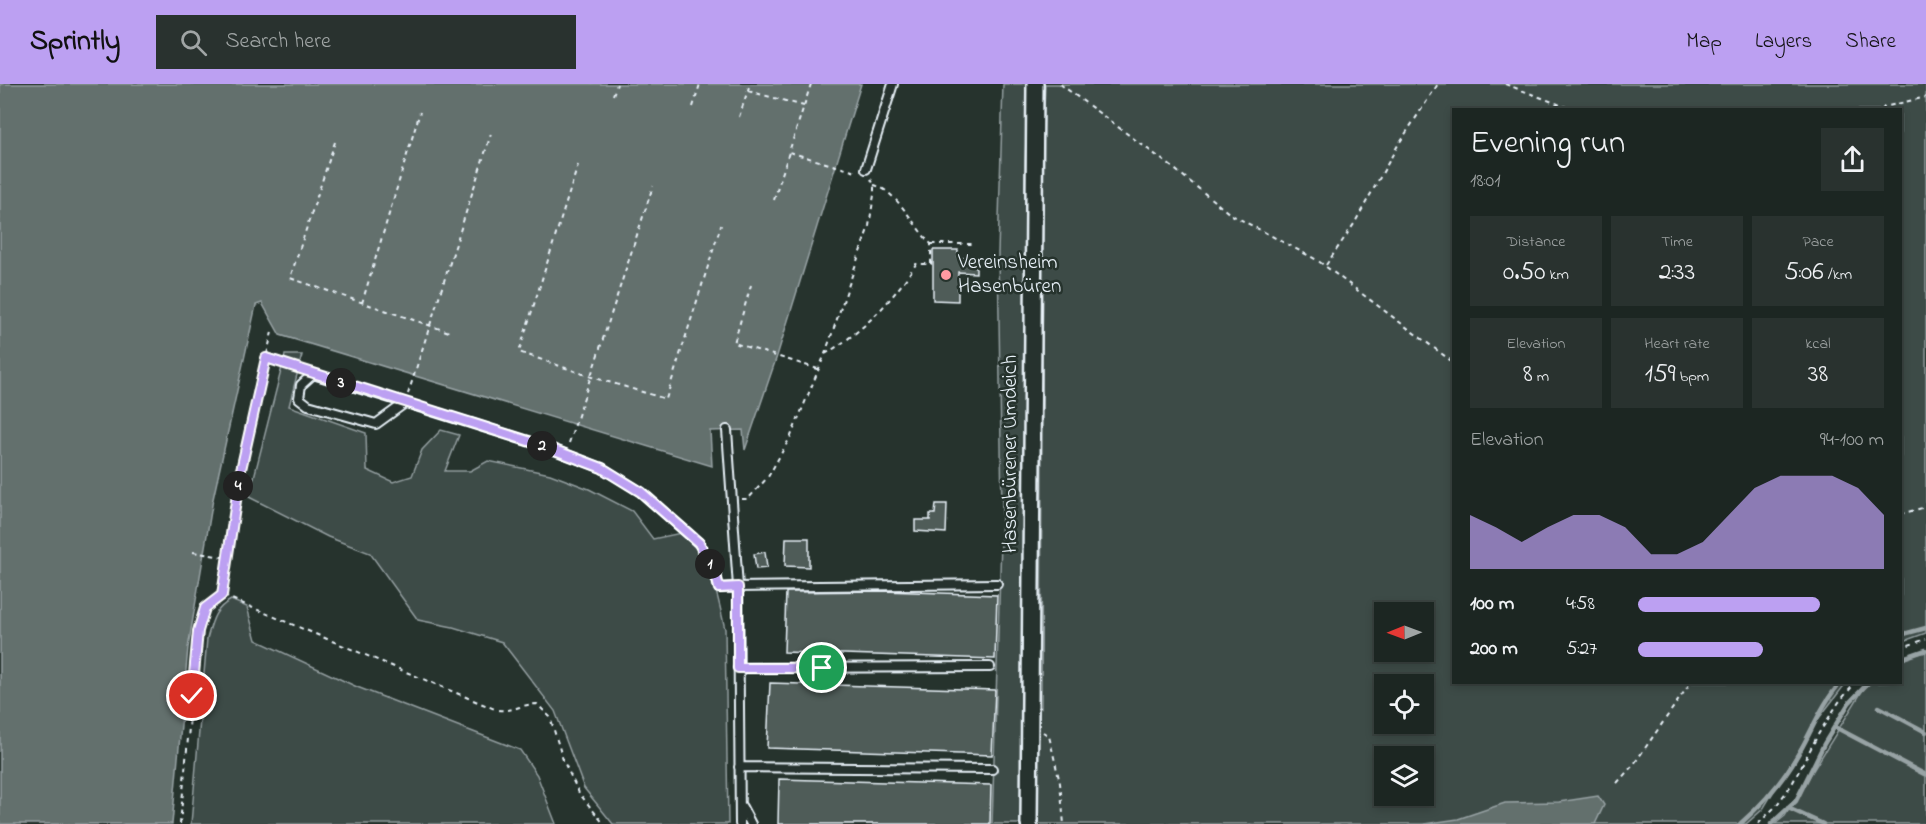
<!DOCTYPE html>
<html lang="en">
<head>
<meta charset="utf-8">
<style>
	:root { --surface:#1c2622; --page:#29322f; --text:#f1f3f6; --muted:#a0a5a5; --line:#3a4340; --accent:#bca0f2 }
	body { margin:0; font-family:"Indie Flower",sans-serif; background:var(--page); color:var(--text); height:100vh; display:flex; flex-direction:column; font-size:22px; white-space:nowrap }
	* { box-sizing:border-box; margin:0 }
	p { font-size:20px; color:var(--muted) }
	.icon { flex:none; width:33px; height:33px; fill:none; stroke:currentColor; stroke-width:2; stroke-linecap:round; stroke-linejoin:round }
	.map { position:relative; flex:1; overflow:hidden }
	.side { position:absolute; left:1452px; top:24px; width:450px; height:576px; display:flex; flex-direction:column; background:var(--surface); border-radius:0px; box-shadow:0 3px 9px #0003,0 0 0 2px var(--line) }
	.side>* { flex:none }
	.needle { width:39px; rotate:269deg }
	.tools { position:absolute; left:1374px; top:518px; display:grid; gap:12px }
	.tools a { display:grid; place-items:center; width:60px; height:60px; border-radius:0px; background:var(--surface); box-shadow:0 3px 9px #0003,0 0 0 2px var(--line); font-size:30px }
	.pin { position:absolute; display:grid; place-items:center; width:51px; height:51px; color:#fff; margin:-26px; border:3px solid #fff; border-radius:50%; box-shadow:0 2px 6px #0007 }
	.km { position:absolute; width:30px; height:30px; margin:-15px; border-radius:50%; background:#222; color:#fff; font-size:16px; line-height:30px; text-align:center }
	.round { display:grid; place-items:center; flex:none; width:63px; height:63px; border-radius:0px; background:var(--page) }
	.summary { display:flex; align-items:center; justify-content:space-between; height:102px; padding:0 18px }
	h1 { font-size:33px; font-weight:600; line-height:45px }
	.figures { display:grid; grid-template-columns:repeat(3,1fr); gap:9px; height:102px; padding:6px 18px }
	.figures div { display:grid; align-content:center; border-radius:0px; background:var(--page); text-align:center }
	.figures b { font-size:26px; font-weight:600 }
	.figures small { font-size:16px; font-weight:400 }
	.figures p { font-size:16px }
	.chart { height:168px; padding:12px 18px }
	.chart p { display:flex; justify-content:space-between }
	.chart svg { width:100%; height:108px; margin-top:6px; fill:var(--accent); opacity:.7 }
	ul { padding:0 18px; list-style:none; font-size:20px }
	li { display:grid; grid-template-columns:96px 72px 1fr; align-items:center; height:45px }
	li i { height:15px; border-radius:8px; background:var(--accent) }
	header { display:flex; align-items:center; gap:36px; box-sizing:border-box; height:84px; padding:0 30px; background:var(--accent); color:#111 }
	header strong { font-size:28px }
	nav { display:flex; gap:33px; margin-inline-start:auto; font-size:21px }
	.search { width:420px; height:54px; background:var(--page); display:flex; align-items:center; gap:15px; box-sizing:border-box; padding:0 21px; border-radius:0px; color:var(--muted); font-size:22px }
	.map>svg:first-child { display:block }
</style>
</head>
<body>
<header>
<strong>Sprintly</strong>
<div class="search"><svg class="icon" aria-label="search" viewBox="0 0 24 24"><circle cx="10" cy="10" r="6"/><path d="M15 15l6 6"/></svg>Search here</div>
<nav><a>Map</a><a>Layers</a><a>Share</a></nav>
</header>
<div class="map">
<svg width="1926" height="740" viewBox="0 0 1926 740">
	<rect width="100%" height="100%" fill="#26332d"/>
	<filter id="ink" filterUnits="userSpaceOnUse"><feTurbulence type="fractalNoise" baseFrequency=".0167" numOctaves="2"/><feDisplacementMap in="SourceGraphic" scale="12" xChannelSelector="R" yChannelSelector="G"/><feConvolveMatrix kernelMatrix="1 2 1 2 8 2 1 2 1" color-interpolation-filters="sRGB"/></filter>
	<g filter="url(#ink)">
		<path fill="#3e4b47" stroke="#939ea0" stroke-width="1.5" fill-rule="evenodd" d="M1003 0H1028L1025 80 1024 609 1041 624 1043 51 1045 0H1926V549L1901 558 1900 26H1454V598L1846 599 1816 638 1763 725 1746 740H992L1002 426 998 169ZM1384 528H1424V567H1384ZM1384 600H1424V639H1384ZM1384 672H1424V711H1384Z
			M285 271H302L289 322 366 349 367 386 393 398 412 392 422 366 441 346 459 351 445 387H470L488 377 550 390 589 405 632 427 653 455 681 449C686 455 693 460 698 467 714 489 719 519 725 545L728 740H613L584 704 555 627 502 558 453 543 418 536 370 469 328 453 249 413Z
			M231 516 247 523 256 556 357 603 520 666 537 691 556 740H191L207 555C212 537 214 525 231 516Z
			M1926 568V740H1775L1785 732 1864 604 1871 599 1900 598 1901 578 1909 572Z"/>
		<path fill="#636f6d" stroke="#98a3a5" stroke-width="1.5" d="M0 0H861L777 272 745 366 743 346 710 347 712 382 280 251 262 219 256 221 213 415 188 564 172 740H0Z
			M1598 712 1604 721 1595 740H1424L1458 735 1505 719 1559 718Z"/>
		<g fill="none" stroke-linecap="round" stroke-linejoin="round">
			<path stroke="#98a3a5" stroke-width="4.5" d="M1900 551 1926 544
				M1900 575 1926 566
				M1879 623 1926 648
				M1835 643 1926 691
				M1788 724 1823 740
				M1740 740C1765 718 1784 696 1800 667 1813 644 1823 618 1841 598
				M1771 740 1796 717 1824 660 1849 619 1869 598"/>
		</g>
		<path fill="#505c59" stroke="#e8f1f8" stroke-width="1.5" d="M933 166H958V174H976V189L958 188V217L933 216Z
			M936 420H947L946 449 915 447V436H930V430H935Z
			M786 454H809V483L785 482Z
			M765 468 767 484 756 485 754 470Z
			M884 507 997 511 995 575 784 568 786 508Z
			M770 599 995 606 992 671 767 664Z
			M779 695 991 701 990 740H778Z"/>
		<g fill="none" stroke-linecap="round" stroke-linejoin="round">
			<defs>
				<path id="lane" d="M866 85 893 0
					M405 319 376 340 308 321 299 314 301 301 313 290 544 362 602 384 641 408 699 459 716 491 719 504 738 503 740 740
					M727 346 738 503 997 500
					M738 584 990 583
					M739 683 992 685
					M742 723 751 740"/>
				<path id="street" d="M1029 740 1035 0"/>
			</defs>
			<use href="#lane" stroke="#e8f1f8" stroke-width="12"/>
			<use href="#street" stroke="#e8f1f8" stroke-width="20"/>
			<path stroke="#e8f1f8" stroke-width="2" stroke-dasharray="4.5 4.5" stroke-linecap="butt" d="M811 0 789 68 856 88
				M1060 0 1172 83 1230 130 1317 176 1454 279
				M1505 0 1574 26
				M748 7 804 22
				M613 11 617 0
				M693 23 700 0
				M1882 26 1884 23 1926 13
				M739 33 750 0
				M335 58 290 194 452 249
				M578 81 519 268 592 293 666 315 721 141
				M774 116 789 68
				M931 160H975
				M1326 181 1354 140 1398 61 1438 0
				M751 201 734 259 818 285
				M362 219 420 28
				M272 248 240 390 222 511 497 626C515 628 520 620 537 620L550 633 563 676 579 709 604 740
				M825 270C864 247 891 218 916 180H931V160C915 144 896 106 874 101
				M266 274 302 286
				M408 310 491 50
				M569 359 653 102
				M742 415H748L768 393 791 352 825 270 869 142 874 111V101L871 95
				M1900 430 1926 423
				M193 468 228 474
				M1900 564 1926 555
				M1043 648 1049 652 1060 699 1064 740
				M1617 699 1634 680 1691 598
				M180 740 198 547 205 524 222 511
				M1758 740 1776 722 1792 700 1819 649 1839 618 1856 598"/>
			<use href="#lane" stroke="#26332d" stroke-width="8"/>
			<use href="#street" stroke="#26332d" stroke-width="15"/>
		</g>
	</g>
	<g fill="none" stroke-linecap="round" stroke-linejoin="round" filter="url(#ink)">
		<defs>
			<path id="route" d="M192 612 198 547 205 524 222 511 240 390 266 274 544 362 602 384 641 408 699 459 716 491 719 504 738 503V584H822"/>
		</defs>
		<use href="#route" stroke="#fff" stroke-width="12"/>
		<use href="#route" stroke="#bca0f2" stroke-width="8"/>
	</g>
	<circle fill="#ff9aa2" stroke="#26332d" stroke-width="2" cx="946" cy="191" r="6"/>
	<g text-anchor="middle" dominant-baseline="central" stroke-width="5" stroke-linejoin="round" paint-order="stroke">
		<g font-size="21" fill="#e8f1f8" stroke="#26332d" text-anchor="start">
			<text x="958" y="179">Vereinsheim<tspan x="958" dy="24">Hasenbüren</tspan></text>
		</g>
		<g font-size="21" fill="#e8f1f8" stroke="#26332d">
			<text transform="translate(1011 370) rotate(-90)">Hasenbürener Umdeich</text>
		</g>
	</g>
</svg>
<div class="tools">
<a><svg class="needle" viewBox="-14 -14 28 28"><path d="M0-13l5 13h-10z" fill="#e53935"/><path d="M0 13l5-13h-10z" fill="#a0a5a5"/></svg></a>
<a><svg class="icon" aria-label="locate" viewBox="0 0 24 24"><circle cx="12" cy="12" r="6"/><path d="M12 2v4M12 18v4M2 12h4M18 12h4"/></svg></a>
<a><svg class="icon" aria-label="layers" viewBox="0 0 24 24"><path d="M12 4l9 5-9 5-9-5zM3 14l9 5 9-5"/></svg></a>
</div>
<div class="pin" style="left:822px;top:584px;background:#1e9e55"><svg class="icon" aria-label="arrive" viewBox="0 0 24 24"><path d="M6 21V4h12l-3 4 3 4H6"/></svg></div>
<div class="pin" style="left:192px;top:612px;background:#d93025"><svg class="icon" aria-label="check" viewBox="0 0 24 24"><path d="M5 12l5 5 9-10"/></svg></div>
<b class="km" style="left:710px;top:480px">1</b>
<b class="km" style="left:542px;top:362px">2</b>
<b class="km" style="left:341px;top:299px">3</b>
<b class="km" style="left:238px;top:402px">4</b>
<section class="side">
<div class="summary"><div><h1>Evening run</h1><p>18:01</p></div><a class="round"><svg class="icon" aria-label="share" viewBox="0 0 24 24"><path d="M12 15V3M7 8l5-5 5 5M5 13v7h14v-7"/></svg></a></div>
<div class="figures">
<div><p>Distance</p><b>0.50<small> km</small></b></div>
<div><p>Time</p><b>2:33</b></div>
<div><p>Pace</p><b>5:06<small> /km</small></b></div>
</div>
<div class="figures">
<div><p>Elevation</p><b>8<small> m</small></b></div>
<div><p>Heart rate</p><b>159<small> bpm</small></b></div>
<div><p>kcal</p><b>38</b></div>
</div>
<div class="chart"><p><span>Elevation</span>94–100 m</p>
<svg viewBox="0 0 160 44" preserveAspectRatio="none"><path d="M0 44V22L10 27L20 33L30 27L40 22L50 22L60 27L70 38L80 38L90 33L100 22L110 11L120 6L130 6L140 6L150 11L160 22V44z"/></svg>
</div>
<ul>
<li><b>100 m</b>4:58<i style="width:74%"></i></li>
<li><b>200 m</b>5:27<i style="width:51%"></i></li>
</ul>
</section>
</div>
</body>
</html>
